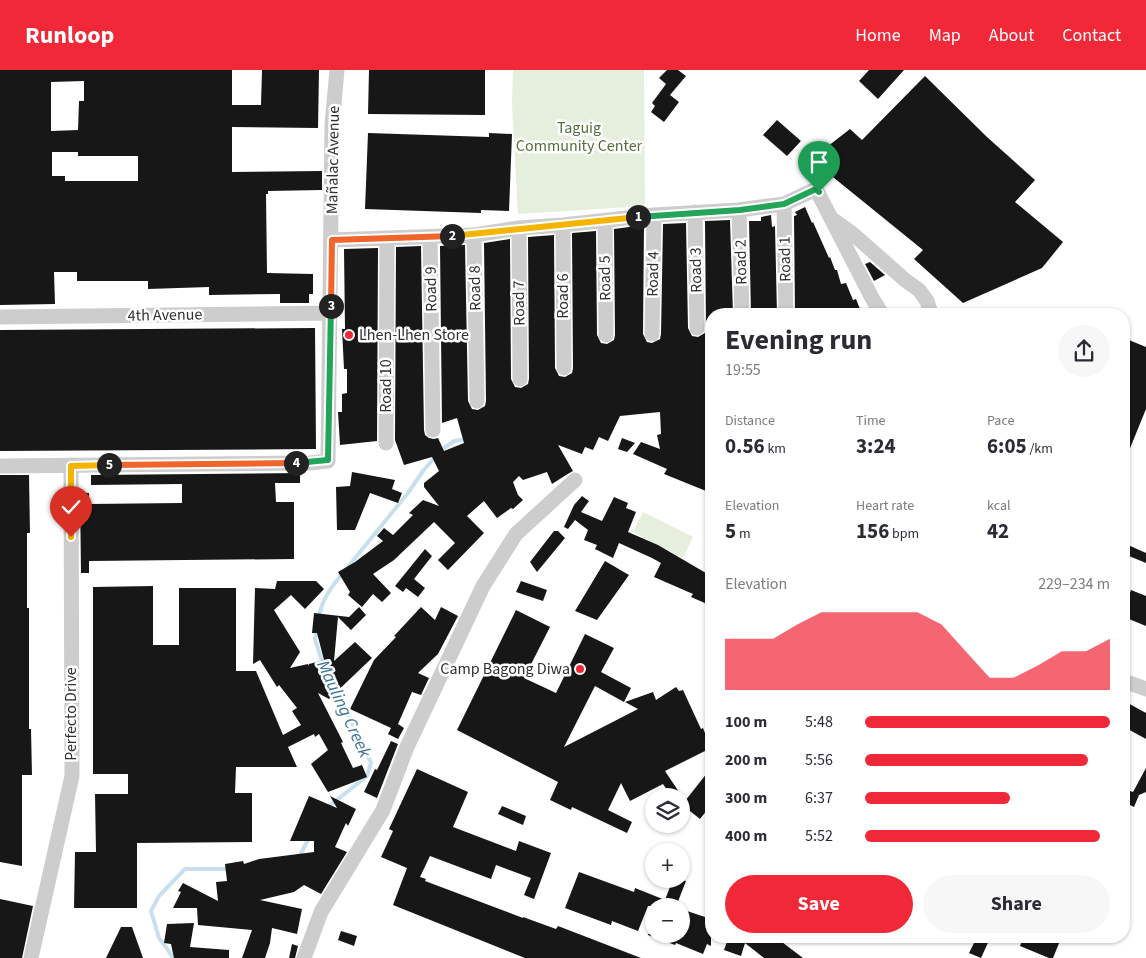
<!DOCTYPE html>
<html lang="en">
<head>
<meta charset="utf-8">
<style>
	:root { --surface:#fff; --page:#f7f7f7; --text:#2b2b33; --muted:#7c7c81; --accent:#f02837 }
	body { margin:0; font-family:"Source Sans 3",sans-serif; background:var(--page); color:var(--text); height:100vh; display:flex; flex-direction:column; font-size:19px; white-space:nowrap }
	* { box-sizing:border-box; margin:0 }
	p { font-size:16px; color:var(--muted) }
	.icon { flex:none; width:28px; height:28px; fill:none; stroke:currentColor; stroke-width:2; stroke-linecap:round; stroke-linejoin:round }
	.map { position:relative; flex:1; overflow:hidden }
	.details { position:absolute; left:705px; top:238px; width:425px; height:635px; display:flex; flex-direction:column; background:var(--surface); border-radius:20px; box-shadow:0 1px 4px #0004 }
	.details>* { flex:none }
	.tools { position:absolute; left:645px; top:718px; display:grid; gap:10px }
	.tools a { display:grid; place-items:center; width:45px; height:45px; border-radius:50%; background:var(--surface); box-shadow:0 1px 4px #0004; font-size:25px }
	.pin { position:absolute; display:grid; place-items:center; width:42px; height:42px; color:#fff; margin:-51px -21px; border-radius:50% 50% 50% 0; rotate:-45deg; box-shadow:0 0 5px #0007 }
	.pin .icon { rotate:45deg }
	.km { position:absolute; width:25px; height:25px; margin:-12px; border-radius:50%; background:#222; color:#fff; font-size:14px; line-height:25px; text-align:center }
	.round { display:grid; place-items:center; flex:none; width:52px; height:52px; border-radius:26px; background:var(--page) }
	.head { display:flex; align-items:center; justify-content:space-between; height:85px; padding:0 20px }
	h1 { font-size:28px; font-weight:700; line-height:38px }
	.stats { display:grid; grid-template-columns:repeat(3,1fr); gap:8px; height:85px; padding:5px 20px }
	.stats div { display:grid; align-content:center }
	.stats b { font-size:21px; font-weight:700 }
	.stats small { font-size:14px; font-weight:400 }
	.stats p { font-size:14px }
	.chart { height:140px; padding:10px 20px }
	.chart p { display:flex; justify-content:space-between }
	.chart svg { width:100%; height:90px; margin-top:5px; fill:var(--accent); opacity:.7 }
	.action { display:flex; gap:10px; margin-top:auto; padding:10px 20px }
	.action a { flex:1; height:58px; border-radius:30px; background:var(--accent); color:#fff; font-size:20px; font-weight:700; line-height:58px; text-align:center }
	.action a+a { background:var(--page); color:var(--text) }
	ul { padding:0 20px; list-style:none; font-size:16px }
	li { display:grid; grid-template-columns:80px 60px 1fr; align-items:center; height:38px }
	li i { height:12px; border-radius:6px; background:var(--accent) }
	header { display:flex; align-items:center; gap:30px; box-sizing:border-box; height:70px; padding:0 25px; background:var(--accent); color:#fff }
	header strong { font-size:24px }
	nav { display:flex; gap:28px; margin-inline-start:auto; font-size:18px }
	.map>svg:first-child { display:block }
</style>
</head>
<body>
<header>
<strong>Runloop</strong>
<nav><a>Home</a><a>Map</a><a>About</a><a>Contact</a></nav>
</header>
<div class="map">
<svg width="1146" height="888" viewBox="0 0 1146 888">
	<rect width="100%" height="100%" fill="#fff"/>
	<path fill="#e6eedd" d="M513 0H644L645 136 518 144 512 35Z
		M643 442 693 467 683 488 633 462Z"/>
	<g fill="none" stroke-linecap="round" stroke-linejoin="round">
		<path stroke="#c8e0ee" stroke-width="4" d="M440 381 454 371 467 369
			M347 498 408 423 423 401 436 386
			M319 547C322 529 331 518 342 504
			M317 559 315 569 323 595
			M328 737 367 706 371 693 335 617
			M299 787 309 768
			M173 888 168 880 159 868 151 841 159 826 185 799H229"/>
	</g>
	<path fill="#171717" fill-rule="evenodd" d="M0 0H232V35H261L262 0H319L318 58 232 57V102L322 101V120L268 121V124H266L267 203 313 204V224H309V233H280V224L209 225V217L148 219V211H77V202H54L55 234 0 235ZM84 11V31H79L78 60 51 61V12ZM52 82H78V86H138V111H65V106H52Z
		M369 0H485V45L368 44Z
		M667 0H678L686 6 670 25 679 32 664 52 651 42 655 36 652 33 666 14 659 8Z
		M869 0H904L878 29 859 11Z
		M925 6 987 67 1035 110 1015 132 1063 172 1042 198 963 233 914 189 923 180 823 99 814 87 850 59 862 70Z
		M777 50 801 71 787 86 763 65Z
		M368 63 489 67V63L512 64 509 141 481 140V143L365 139Z
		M805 137 812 153 813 152 829 188 830 187 835 200H837L841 214 846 213 853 230 856 229 862 244H795L794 146 797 145 795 142Z
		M771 145 772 157 775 156 777 244H751L749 151H761V147Z
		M730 150 733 244H711V301L706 302 711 327V423L664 404 667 399 633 384 641 372 660 379 657 365 661 364 660 342 620 346 608 371 599 367 593 380 585 377 582 384 558 375 573 401 566 405 552 414 547 402 523 410 519 406 513 412 518 425 523 430 513 439 511 438 497 448 484 431 467 446 484 463 448 500 438 490 455 473 434 452 394 490 373 504 391 523 382 532 373 524 362 537 348 525 350 522 338 502 355 492 383 471 377 466 384 458 393 465 413 445 409 443 423 430 439 436 424 417V413L439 401 432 387 404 395 395 370 396 177 421 176 424 360 425 365 429 368 434 369 438 368 444 381 464 373 457 348 442 353 440 176 465 175 468 331 472 339 478 340 485 336 486 331 484 173 510 169 511 309 515 317 521 318 528 314 529 309 528 167 554 165 555 298 559 306 565 307 572 303 573 298 572 163 596 161 597 265 601 273 607 274 614 270 615 265 614 159 644 155 643 264 647 272 652 273 660 269 661 264 663 154 686 153 688 258 692 266 698 267 705 263 706 258 705 151Z
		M378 178 377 371 340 375 338 342H342V324L347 323V299H344L342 259H345L344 179Z
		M870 192 885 205 874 211 865 194Z
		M315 258 316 379 0 381V260Z
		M1124 268 1146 277V339L1124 393Z
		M622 368 635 373 627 382 618 379Z
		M352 402 395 410 392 419 402 423 398 433 370 423 355 460H337L336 417 350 416Z
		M300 403V413H275L276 432H294V489L89 491V503H81L80 423H89V434L182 433V414L91 415V405Z
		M0 405H29L30 463H27V538H29V659H31L32 705H22V796L0 792Z
		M582 426 589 431 581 442 602 451 614 427 628 433 626 438 636 442 628 462 658 475 711 506V524L707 534 691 527 693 524 654 507 661 493 652 488 619 473 613 488 595 479 597 475 584 470 588 460 575 450 568 459 564 457 574 435Z
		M554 461H558L565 468 537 502 530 492Z
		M1128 475 1146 483V493L1124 484Z
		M425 479 432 486 414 509 425 518 418 527 406 518 403 522 395 516Z
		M605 491 629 505 597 550 575 541Z
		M277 511H316L324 519 305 539 291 525 274 540 300 582 290 598 308 594 309 596V594L324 590 317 563H312L314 543 349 547 359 537 366 545 351 560 338 547 334 591 355 572 372 588 329 629 318 623 343 672 341 673 353 698 362 695 367 707 328 722 311 694 328 680 319 664 315 667 314 664 288 677 297 697H236L235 723H252V772L137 773V838H74L75 782H96L95 724H128V704H93V517L153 516V575H179V518H236V601H256L283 665 301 655 292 641 297 638 279 615 277 617 260 590 253 594 255 518 275 519Z
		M521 511 547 520 543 531 516 522Z
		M1131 520 1146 526V556L1124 547V539Z
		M421 537 435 550 441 537 458 546 438 584 418 603 429 608 421 625 412 622 398 654 404 658 398 669 388 664 391 658 350 639 374 590 396 567 394 566Z
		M516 540 550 557 524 608 556 623 585 564 614 578 601 602 631 618 624 632 595 616 564 677 638 639 625 632 653 622 656 630 676 617 679 621 683 620 701 659 703 658 711 678 665 701 685 731 711 698V735L700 749 686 738 681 742V726H671L663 714 630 731 621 713 608 740 632 752 627 763 572 737 571 740 550 730 558 712 457 660Z
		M1124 631 1146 643V669L1124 657Z
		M391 671 398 674 377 728 364 722 375 699 377 700Z
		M1146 698V722L1139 725 1134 737 1124 732 1130 721 1133 722Z
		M417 699 468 722 453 757 516 781 519 771 551 783 534 829 524 825 531 808 496 795 491 809 430 786 420 807 426 809 425 811 523 848V847L556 859 558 856 641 888H525L393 835 407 798 381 787 393 761 389 759Z
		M309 726 337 738 330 726 356 739 348 756 346 753 335 777 347 782 321 824 304 815 294 822 260 830 302 839 297 864 272 858 270 873 265 888H242L252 860 198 855 197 838H173L181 822 178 821 183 813 218 831 216 812 227 811 225 794 243 791 244 794 259 789 314 782V771H290Z
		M502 736 526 746 523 755 498 744Z
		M579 802 634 822 635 818 665 830 673 809 686 811 677 834 679 836H648L638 861 612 851 611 855 565 838Z
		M0 829 33 836 22 888H0Z
		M681 839 711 849V876L707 874 703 884 676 873 675 875 648 865V864H681Z
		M194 853 190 877 229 880V888H174L171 874 164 873 167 854Z
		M121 857H132L143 888H106Z
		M341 861 357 866 354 876 338 870Z
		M729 866H774L803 888H764L745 873 741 886 724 880Z
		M981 866H991L981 888 969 883 976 869 979 870Z
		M1024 866H1062L1053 888H1049L1020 876Z
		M292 874 298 876 295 888H289Z"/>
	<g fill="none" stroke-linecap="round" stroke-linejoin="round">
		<path stroke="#cdcdcd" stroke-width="15" d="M784 134 786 244
			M739 140 742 244
			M695 142 697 258
			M605 151 606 265
			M835 151 853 164 905 210 919 220 927 231 931 244
			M563 155 564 298
			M519 158 520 309
			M474 165 477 331
			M430 167 433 360
			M332 170 474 165 519 158 563 155 654 145 739 140 784 134 816 119 872 228 880 241
			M0 247 330 243
			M652 264 654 145
			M386 373 387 168
			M0 396 310 393 328 391 332 55 337 0
			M1124 611 1146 619
			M31 888 72 706 71 395
			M304 888 321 842 383 740 407 677 483 516 516 464 575 410"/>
	</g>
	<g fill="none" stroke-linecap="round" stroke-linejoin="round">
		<defs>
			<path id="split-1" d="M638 147 740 140 784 134 816 119 819 122"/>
			<path id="split-2" d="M452 166 638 147"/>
			<path id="split-3" d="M331 236 332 170 452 166"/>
			<path id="split-4" d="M296 393 328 390 331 236"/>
			<path id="split-5" d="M109 395 296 393"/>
			<path id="split-6" d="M71 467V396L109 395"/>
		</defs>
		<use href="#split-1" stroke="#fff" stroke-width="10"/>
		<use href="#split-2" stroke="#fff" stroke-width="10"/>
		<use href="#split-3" stroke="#fff" stroke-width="10"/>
		<use href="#split-4" stroke="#fff" stroke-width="10"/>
		<use href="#split-5" stroke="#fff" stroke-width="10"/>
		<use href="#split-6" stroke="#fff" stroke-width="10"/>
		<use href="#split-1" stroke="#22a559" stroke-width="6"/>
		<use href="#split-2" stroke="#f5b400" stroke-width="6"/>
		<use href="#split-3" stroke="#f0652b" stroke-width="6"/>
		<use href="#split-4" stroke="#22a559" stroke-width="6"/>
		<use href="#split-5" stroke="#f0652b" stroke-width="6"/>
		<use href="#split-6" stroke="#f5b400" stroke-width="6"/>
	</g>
	<g fill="#f02837" stroke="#fff" stroke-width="2">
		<circle cx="349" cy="265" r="5"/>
		<circle cx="580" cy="599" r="5"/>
	</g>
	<g text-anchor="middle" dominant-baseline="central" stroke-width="5" stroke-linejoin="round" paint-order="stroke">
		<g font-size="16" fill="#536f3a" stroke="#fff">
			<text x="579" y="58">Taguig<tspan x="579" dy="18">Community Center</tspan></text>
		</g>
		<g font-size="16" fill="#303030" stroke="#fff">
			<text transform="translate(333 90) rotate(-89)">Mañalac Avenue</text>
			<text transform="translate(785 189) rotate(-91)">Road 1</text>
			<text transform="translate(741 192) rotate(-91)">Road 2</text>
			<text transform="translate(696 200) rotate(-91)">Road 3</text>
			<text transform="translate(653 204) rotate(-89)">Road 4</text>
			<text transform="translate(605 208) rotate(-91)">Road 5</text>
			<text transform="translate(475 218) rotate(-91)">Road 8</text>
			<text transform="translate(431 219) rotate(-91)">Road 9</text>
			<text transform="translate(563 226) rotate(-90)">Road 6</text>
			<text transform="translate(519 233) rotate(-91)">Road 7</text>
			<text transform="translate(165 245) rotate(-1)">4th Avenue</text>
			<text transform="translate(386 316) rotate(-90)">Road 10</text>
			<text transform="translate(71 644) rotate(-90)">Perfecto Drive</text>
		</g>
		<g font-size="16" fill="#303030" stroke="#fff" text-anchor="start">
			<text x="359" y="265">Lhen-Lhen Store</text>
			<text x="570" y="599" text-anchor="end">Camp Bagong Diwa</text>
		</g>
		<g font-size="18" font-style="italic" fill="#387398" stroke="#fff">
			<text transform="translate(344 639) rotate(65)">Mauling Creek</text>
		</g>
	</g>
</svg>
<div class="tools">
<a><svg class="icon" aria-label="layers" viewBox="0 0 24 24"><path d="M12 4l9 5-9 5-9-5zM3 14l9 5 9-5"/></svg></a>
<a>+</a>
<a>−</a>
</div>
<div class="pin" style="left:819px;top:122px;background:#1e9e55"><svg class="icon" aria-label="arrive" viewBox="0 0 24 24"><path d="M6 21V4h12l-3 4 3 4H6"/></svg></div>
<div class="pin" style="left:71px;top:467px;background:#d93025"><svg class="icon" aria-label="check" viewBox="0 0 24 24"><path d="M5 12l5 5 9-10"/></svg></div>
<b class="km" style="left:638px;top:147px">1</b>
<b class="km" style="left:452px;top:166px">2</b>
<b class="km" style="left:331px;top:236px">3</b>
<b class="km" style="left:296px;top:393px">4</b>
<b class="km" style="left:109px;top:395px">5</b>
<section class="details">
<div class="head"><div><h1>Evening run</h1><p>19:55</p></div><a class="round"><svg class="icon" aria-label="share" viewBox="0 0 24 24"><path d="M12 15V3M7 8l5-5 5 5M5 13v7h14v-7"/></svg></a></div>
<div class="stats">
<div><p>Distance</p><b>0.56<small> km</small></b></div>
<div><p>Time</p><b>3:24</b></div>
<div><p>Pace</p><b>6:05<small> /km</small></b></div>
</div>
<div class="stats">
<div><p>Elevation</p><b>5<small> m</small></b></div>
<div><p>Heart rate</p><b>156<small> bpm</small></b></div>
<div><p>kcal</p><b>42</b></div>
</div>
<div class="chart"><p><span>Elevation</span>229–234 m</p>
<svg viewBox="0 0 160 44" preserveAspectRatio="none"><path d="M0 44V19L10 19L20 19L30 12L40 6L50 6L60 6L70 6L80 6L90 12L100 25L110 38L120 38L130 32L140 25L150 25L160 19V44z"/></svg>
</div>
<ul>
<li><b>100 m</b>5:48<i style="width:100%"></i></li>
<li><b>200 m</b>5:56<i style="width:91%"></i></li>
<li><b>300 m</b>6:37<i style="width:59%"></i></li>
<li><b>400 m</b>5:52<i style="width:96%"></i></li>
</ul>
<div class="action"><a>Save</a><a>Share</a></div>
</section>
</div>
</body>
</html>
